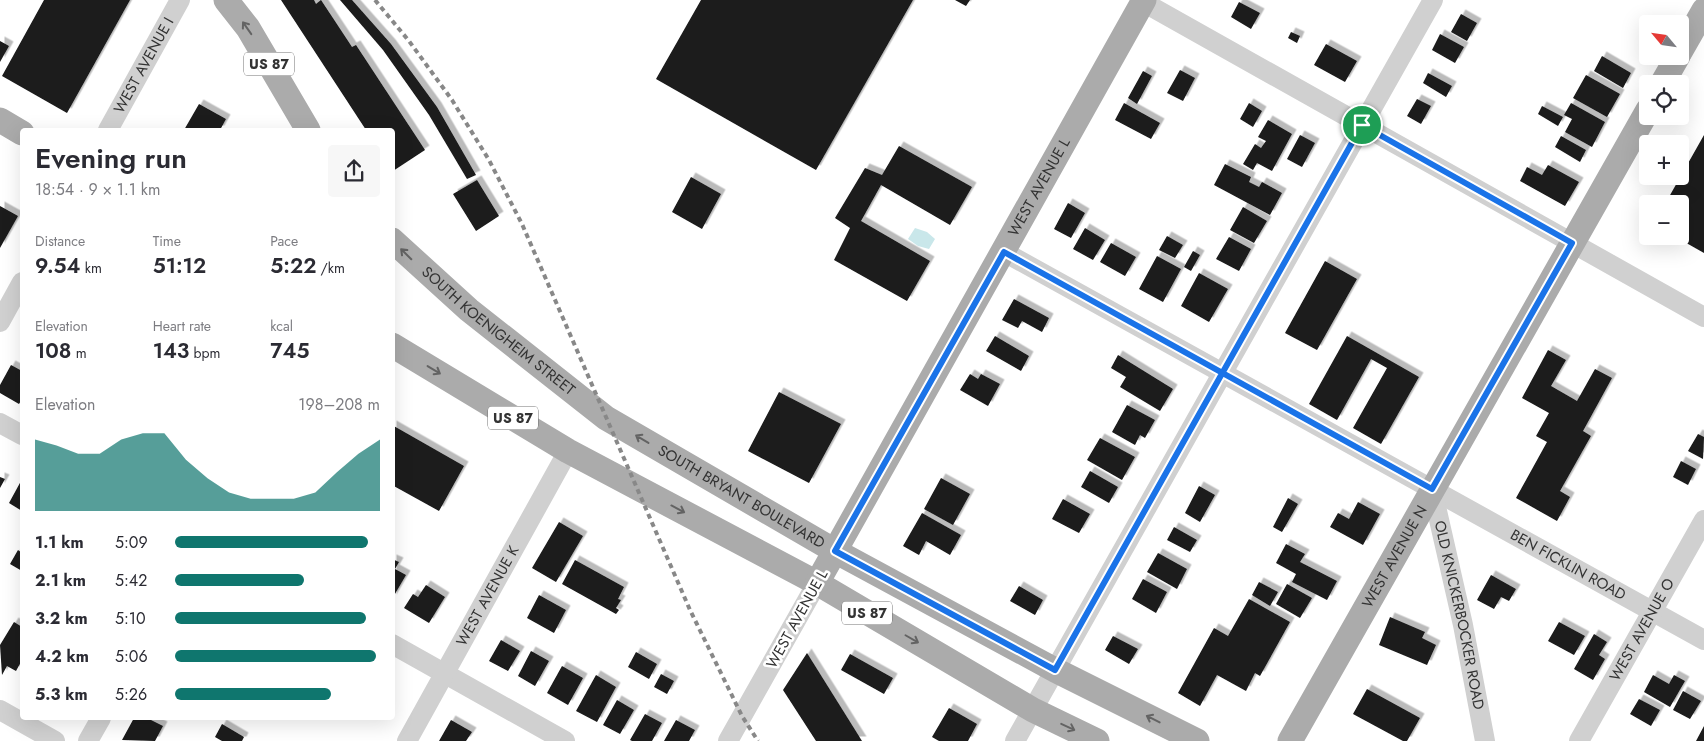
<!DOCTYPE html>
<html lang="en">
<head>
<meta charset="utf-8">
<style>
	:root { --surface:#fff; --page:#f7f7f7; --text:#2b2b33; --muted:#7c7c81; --accent:#0f766e }
	body { margin:0; font-family:Jost,sans-serif; background:var(--page); color:var(--text); height:100vh; display:flex; flex-direction:column; font-size:19px; white-space:nowrap }
	* { box-sizing:border-box; margin:0 }
	p { font-size:16px; color:var(--muted) }
	.icon { flex:none; width:28px; height:28px; fill:none; stroke:currentColor; stroke-width:2; stroke-linecap:round; stroke-linejoin:round }
	.map { position:relative; flex:1; overflow:hidden }
	.panel { position:absolute; left:20px; top:128px; width:375px; height:592px; display:flex; flex-direction:column; background:var(--surface); border-radius:5px; box-shadow:0 5px 20px #0002 }
	.panel>* { flex:none }
	.needle { width:32px; rotate:299deg }
	.controls { position:absolute; left:1639px; top:15px; display:grid; gap:10px }
	.controls a { display:grid; place-items:center; width:50px; height:50px; border-radius:5px; background:var(--surface); box-shadow:0 5px 20px #0002; font-size:25px }
	.pin { position:absolute; display:grid; place-items:center; width:42px; height:42px; color:#fff; margin:-21px; border:2px solid #fff; border-radius:50%; box-shadow:0 1px 5px #0007 }
	.round { display:grid; place-items:center; flex:none; width:52px; height:52px; border-radius:5px; background:var(--page) }
	.head { display:flex; align-items:center; justify-content:space-between; height:85px; padding:0 15px }
	h1 { font-size:28px; font-weight:600; line-height:38px }
	.figures { display:grid; grid-template-columns:repeat(3,1fr); gap:8px; height:85px; padding:5px 15px }
	.figures div { display:grid; align-content:center }
	.figures b { font-size:21px; font-weight:600 }
	.figures small { font-size:14px; font-weight:400 }
	.figures p { font-size:14px }
	.chart { height:140px; padding:10px 15px }
	.chart p { display:flex; justify-content:space-between }
	.chart svg { width:100%; height:90px; margin-top:5px; fill:var(--accent); opacity:.7 }
	ul { padding:0 15px; list-style:none; font-size:16px }
	li { display:grid; grid-template-columns:80px 60px 1fr; align-items:center; height:38px }
	li i { height:12px; border-radius:6px; background:var(--accent) }
	.map>svg:first-child { display:block }
</style>
</head>
<body>
<div class="map">
<svg width="1704" height="741" viewBox="0 0 1704 741">
	<defs>
		<filter id="shadow"><feDropShadow dx="4.5" dy="-4.5" stdDeviation="0" flood-color="#0004"/></filter>
	</defs>
	<rect width="100%" height="100%" fill="#fff"/>
	<path fill="#c9e7ea" d="M915 228 927 232 935 239 929 249 918 246 908 239Z"/>
	<path fill="#1a1a1a" filter="url(#shadow)" d="M44 0H130L67 113 2 76Z
		M281 0H314L316 4 321 0 352 47 356 45 425 150 393 171 392 130H366Z
		M340 0H352L391 44 437 107 476 175 467 179 429 115 383 50Z
		M701 0H913L816 170 656 79Z
		M955 0H970L966 6Z
		M1239 2 1260 13 1251 29 1231 17Z
		M1461 14 1477 23 1467 41 1451 32Z
		M1291 32 1300 36 1297 43 1288 38Z
		M1440 34 1464 47 1455 63 1432 50Z
		M0 41 9 46 0 62Z
		M1326 44 1357 61 1345 82 1314 65Z
		M1602 56 1631 73 1623 88 1594 71Z
		M1180 70 1195 78 1183 101 1167 93Z
		M1143 71 1152 76 1137 104 1128 98Z
		M1428 73 1452 86 1446 97 1423 83Z
		M1586 75 1620 94 1607 117 1573 98Z
		M1417 99 1431 106 1421 124 1407 116Z
		M1124 103 1160 123 1151 139 1115 120Z
		M1249 103 1262 111 1253 127 1240 119Z
		M1571 103 1605 122 1592 147 1565 132 1572 119 1564 115Z
		M199 104 226 119 220 130H184Z
		M1542 106 1563 117 1558 126 1538 114Z
		M1268 120 1292 134 1272 171 1257 163 1253 170 1243 164 1255 144 1261 148 1266 141 1258 137Z
		M1300 135 1315 143 1302 167 1287 159Z
		M1704 135V253L1674 236H1680V204H1665Z
		M1561 136 1586 150 1580 162 1555 147Z
		M899 146 972 187 950 225 881 185 861 221 930 261 907 301 834 260 850 228 835 218 865 168 882 175Z
		M1225 164 1251 177 1249 182 1259 187 1262 182 1282 193 1270 215 1214 185Z
		M1548 165 1579 182 1565 206 1520 181 1527 167 1542 175Z
		M691 177 721 194 702 229 672 212Z
		M477 180 499 216 476 231 453 194Z
		M1068 203 1085 213 1071 238 1054 229Z
		M0 206 18 216 0 248Z
		M1243 207 1267 221 1254 243 1230 230Z
		M1085 228 1105 240 1093 260 1073 249Z
		M1167 236 1183 245 1175 258 1159 250Z
		M1229 237 1251 249 1239 271 1216 259Z
		M1111 243 1136 257 1125 276 1100 262Z
		M1193 251 1200 255 1191 271 1184 267Z
		M1157 256 1181 269 1163 302 1139 289Z
		M1325 261 1357 279 1317 350 1285 333Z
		M1199 273 1228 289 1209 322 1181 306Z
		M1014 299 1049 318 1042 332 1022 321 1018 328 1002 320Z
		M995 336 1029 356 1021 371 986 351Z
		M1347 336 1419 377 1381 444 1353 428 1387 368 1371 359 1337 420 1309 404Z
		M1548 350 1566 360 1551 386 1577 401 1595 369 1612 378 1583 431 1591 436 1560 491 1570 497 1557 521 1516 498 1547 442 1536 436 1549 413 1522 398Z
		M1118 355 1173 389 1160 411 1120 387 1126 377 1111 368Z
		M11 365 22 371V399L19 404 0 393V385Z
		M970 374 978 379 981 374 1000 384 988 406 960 390Z
		M779 392 841 424 809 483 748 451Z
		M1127 405 1155 420 1145 438 1140 435 1135 445 1112 432Z
		M392 425 464 466 439 511 392 485Z
		M1698 434 1704 437 1703 459 1688 451Z
		M1100 438 1135 457 1122 480 1087 460Z
		M1681 461 1696 469 1688 485 1673 477Z
		M1090 471 1118 487 1109 503 1081 487Z
		M0 477 5 479 0 488Z
		M941 478 970 494 953 525 924 509Z
		M21 481 22 482V511L9 503Z
		M1199 486 1215 495 1200 522 1185 513Z
		M1288 498 1298 504 1282 532 1273 527Z
		M1063 499 1090 514 1079 533 1052 519Z
		M1358 502 1380 514 1363 545 1330 527 1338 513 1349 519Z
		M922 513 961 535 950 555 926 541 919 555 903 546Z
		M559 522 583 536 556 582 532 568Z
		M1174 527 1197 540 1190 552 1167 540Z
		M1286 544 1305 554 1300 562 1337 581 1327 600 1292 582 1296 574 1276 563Z
		M18 550 22 553V571L10 564Z
		M1158 553 1187 569 1177 589 1147 572Z
		M392 559 399 562 395 569 406 575 392 599Z
		M575 560 624 587 618 599 621 600 616 608 619 610 616 614 562 584Z
		M1491 575 1516 589 1509 601 1501 597 1494 609 1477 600Z
		M1143 579 1167 592 1156 613 1132 599Z
		M1259 582 1278 592 1270 606 1252 595Z
		M1287 584 1312 598 1300 618 1276 604Z
		M426 585 445 597 429 623 404 608 413 594 418 597Z
		M1019 586 1043 600 1035 615 1010 601Z
		M539 595 566 610 554 633 527 618Z
		M1249 599 1290 622 1260 676 1255 673 1246 691 1217 675 1200 706 1178 693 1214 628 1228 636Z
		M1390 617 1425 632 1422 638 1436 645 1427 665 1379 645Z
		M14 622 22 627V660L16 671 7 666 2 675 0 645Z
		M1559 622 1585 636 1574 655 1548 641Z
		M1594 634 1607 642 1599 655 1605 659 1593 680 1574 669Z
		M1113 636 1138 649 1129 664 1105 650Z
		M501 640 520 651 508 671 489 661Z
		M531 651 549 661 535 686 518 676Z
		M636 652 657 664 649 679 628 667Z
		M807 653 862 741H816L783 690Z
		M850 654 893 678 884 694 841 670Z
		M562 666 583 678 568 705 547 693Z
		M661 674 674 681 667 694 654 687Z
		M596 675 616 687 597 722 576 711Z
		M1653 675 1669 684 1674 675 1685 681 1670 707 1644 692Z
		M1367 689 1420 718 1407 741H1403L1353 714Z
		M1683 691 1701 701 1690 719 1673 710Z
		M1639 699 1660 710 1651 726 1630 714Z
		M617 700 634 710 620 734 603 725Z
		M949 708 977 724 968 741H939L932 737Z
		M645 714 662 723 652 741H632L630 740Z
		M134 718H147L163 726 155 741 122 740Z
		M451 720 472 732 466 741H439Z
		M676 720 695 730 689 741H664Z
		M222 724 244 737 242 741H222L215 737Z
		M1704 726V741H1696Z"/>
	<g fill="none" stroke-linecap="round" stroke-linejoin="round">
		<g stroke="#d0d0d0" stroke-width="20">
			<path d="M1143 2 1704 317"/>
			<path id="s1" d="M108 130 180 0"/>
			<path id="s2" d="M1004 252 1704 640"/>
			<path d="M0 322 22 282"/>
			<path d="M0 423 22 435"/>
			<path id="s3" d="M1432 489 1463 625 1485 741"/>
			<path d="M392 644 565 741"/>
			<path d="M0 710 55 741"/>
			<path d="M88 741 101 718"/>
			<path id="s4" d="M407 741 568 451"/>
			<path d="M728 741 817 583"/>
			<path d="M1015 741 1433 0"/>
			<path id="s5" d="M1579 741 1704 520"/>
		</g>
		<g stroke="#ababab" stroke-width="25">
			<path d="M226 0 248 28 308 130"/>
			<path d="M1680 52 1704 10"/>
			<path d="M1662 84 1678 56"/>
			<path d="M0 120 22 133"/>
			<path id="s6" d="M392 240 469 310 606 418 835 551 1055 670 1197 741"/>
			<path d="M392 345 568 451 817 583 1033 710 1097 741"/>
			<path id="s7" d="M817 583 1144 0"/>
			<path id="s8" d="M1290 741 1648 110"/>
		</g>
		<path stroke="#888" stroke-width="4" stroke-dasharray="5 4" stroke-linecap="butt" d="M375 0 409 41 452 100 489 160 522 224 690 610 742 716 758 741"/>
	</g>
	<defs><path id="oneway-shaft" d="M-6 0H5M1.5-3L5.5 0L1.5 3" fill="none" stroke-width="1.6" stroke-linecap="round" stroke-linejoin="round" transform="scale(1.25)"/></defs>
	<g stroke="#636363">
		<use href="#oneway-shaft" transform="translate(247 28) rotate(-125)"/>
		<use href="#oneway-shaft" transform="translate(406 254) rotate(-135)"/>
		<use href="#oneway-shaft" transform="translate(434 370) rotate(31)"/>
		<use href="#oneway-shaft" transform="translate(642 439) rotate(-149)"/>
		<use href="#oneway-shaft" transform="translate(678 509) rotate(28)"/>
		<use href="#oneway-shaft" transform="translate(912 639) rotate(30)"/>
		<use href="#oneway-shaft" transform="translate(1153 719) rotate(-153)"/>
		<use href="#oneway-shaft" transform="translate(1068 727) rotate(25)"/>
	</g>
	<g fill="none" stroke-linecap="round" stroke-linejoin="round">
		<defs>
			<path id="route" d="M1362 125 1055 670 835 551 1004 252 1432 489 1572 243 1362 125"/>
		</defs>
		<use href="#route" stroke="#fff" stroke-width="10"/>
		<use href="#route" stroke="#1a73e8" stroke-width="6"/>
	</g>
	<g text-anchor="middle" dominant-baseline="central" stroke-width="5" stroke-linejoin="round" paint-order="stroke">
		<g fill="#fff" stroke="#707070" stroke-width="1">
			<rect x="244" y="52.5" width="50" height="23" rx="4"/>
			<rect x="488" y="406.5" width="50" height="23" rx="4"/>
			<rect x="842" y="601.5" width="50" height="23" rx="4"/>
		</g>
		<g font-size="14" font-weight="bold" fill="#333">
			<text x="269" y="64">US 87</text>
			<text x="513" y="418">US 87</text>
			<text x="867" y="613">US 87</text>
		</g>
		<g font-size="15" fill="#333" stroke="#fff">
			<text stroke="none"><textPath href="#s1" startOffset="74">WEST AVENUE I</textPath></text>
			<text stroke="none"><textPath href="#s7" startOffset="454">WEST AVENUE L</textPath></text>
			<text stroke="none"><textPath href="#s6" startOffset="140">SOUTH KOENIGHEIM STREET</textPath></text>
			<text stroke="none"><textPath href="#s6" startOffset="435">SOUTH BRYANT BOULEVARD</textPath></text>
			<text stroke="none"><textPath href="#s8" startOffset="212">WEST AVENUE N</textPath></text>
			<text stroke="none"><textPath href="#s2" startOffset="645">BEN FICKLIN ROAD</textPath></text>
			<text stroke="none"><textPath href="#s4" startOffset="166">WEST AVENUE K</textPath></text>
			<text stroke="none"><textPath href="#s3" startOffset="129">OLD KNICKERBOCKER ROAD</textPath></text>
			<text transform="translate(797 619) rotate(-61)">WEST AVENUE L</text>
			<text stroke="none"><textPath href="#s5" startOffset="128">WEST AVENUE O</textPath></text>
		</g>
	</g>
</svg>
<div class="controls">
<a><svg class="needle" viewBox="-14 -14 28 28"><path d="M0-13l5 13h-10z" fill="#e53935"/><path d="M0 13l5-13h-10z" fill="#7c7c81"/></svg></a>
<a><svg class="icon" aria-label="locate" viewBox="0 0 24 24"><circle cx="12" cy="12" r="6"/><path d="M12 2v4M12 18v4M2 12h4M18 12h4"/></svg></a>
<a>+</a>
<a>−</a>
</div>
<div class="pin" style="left:1362px;top:125px;background:#1e9e55"><svg class="icon" aria-label="arrive" viewBox="0 0 24 24"><path d="M6 21V4h12l-3 4 3 4H6"/></svg></div>
<section class="panel">
<div class="head"><div><h1>Evening run</h1><p>18:54 · 9 × 1.1 km</p></div><a class="round"><svg class="icon" aria-label="share" viewBox="0 0 24 24"><path d="M12 15V3M7 8l5-5 5 5M5 13v7h14v-7"/></svg></a></div>
<div class="figures">
<div><p>Distance</p><b>9.54<small> km</small></b></div>
<div><p>Time</p><b>51:12</b></div>
<div><p>Pace</p><b>5:22<small> /km</small></b></div>
</div>
<div class="figures">
<div><p>Elevation</p><b>108<small> m</small></b></div>
<div><p>Heart rate</p><b>143<small> bpm</small></b></div>
<div><p>kcal</p><b>745</b></div>
</div>
<div class="chart"><p><span>Elevation</span>198–208 m</p>
<svg viewBox="0 0 160 44" preserveAspectRatio="none"><path d="M0 44V9L10 12L20 16L30 16L40 9L50 6L60 6L70 19L80 28L90 35L100 38L110 38L120 38L130 35L140 25L150 16L160 9V44z"/></svg>
</div>
<ul>
<li><b>1.1 km</b>5:09<i style="width:94%"></i></li>
<li><b>2.1 km</b>5:42<i style="width:63%"></i></li>
<li><b>3.2 km</b>5:10<i style="width:93%"></i></li>
<li><b>4.2 km</b>5:06<i style="width:98%"></i></li>
<li><b>5.3 km</b>5:26<i style="width:76%"></i></li>
</ul>
</section>
</div>
</body>
</html>
